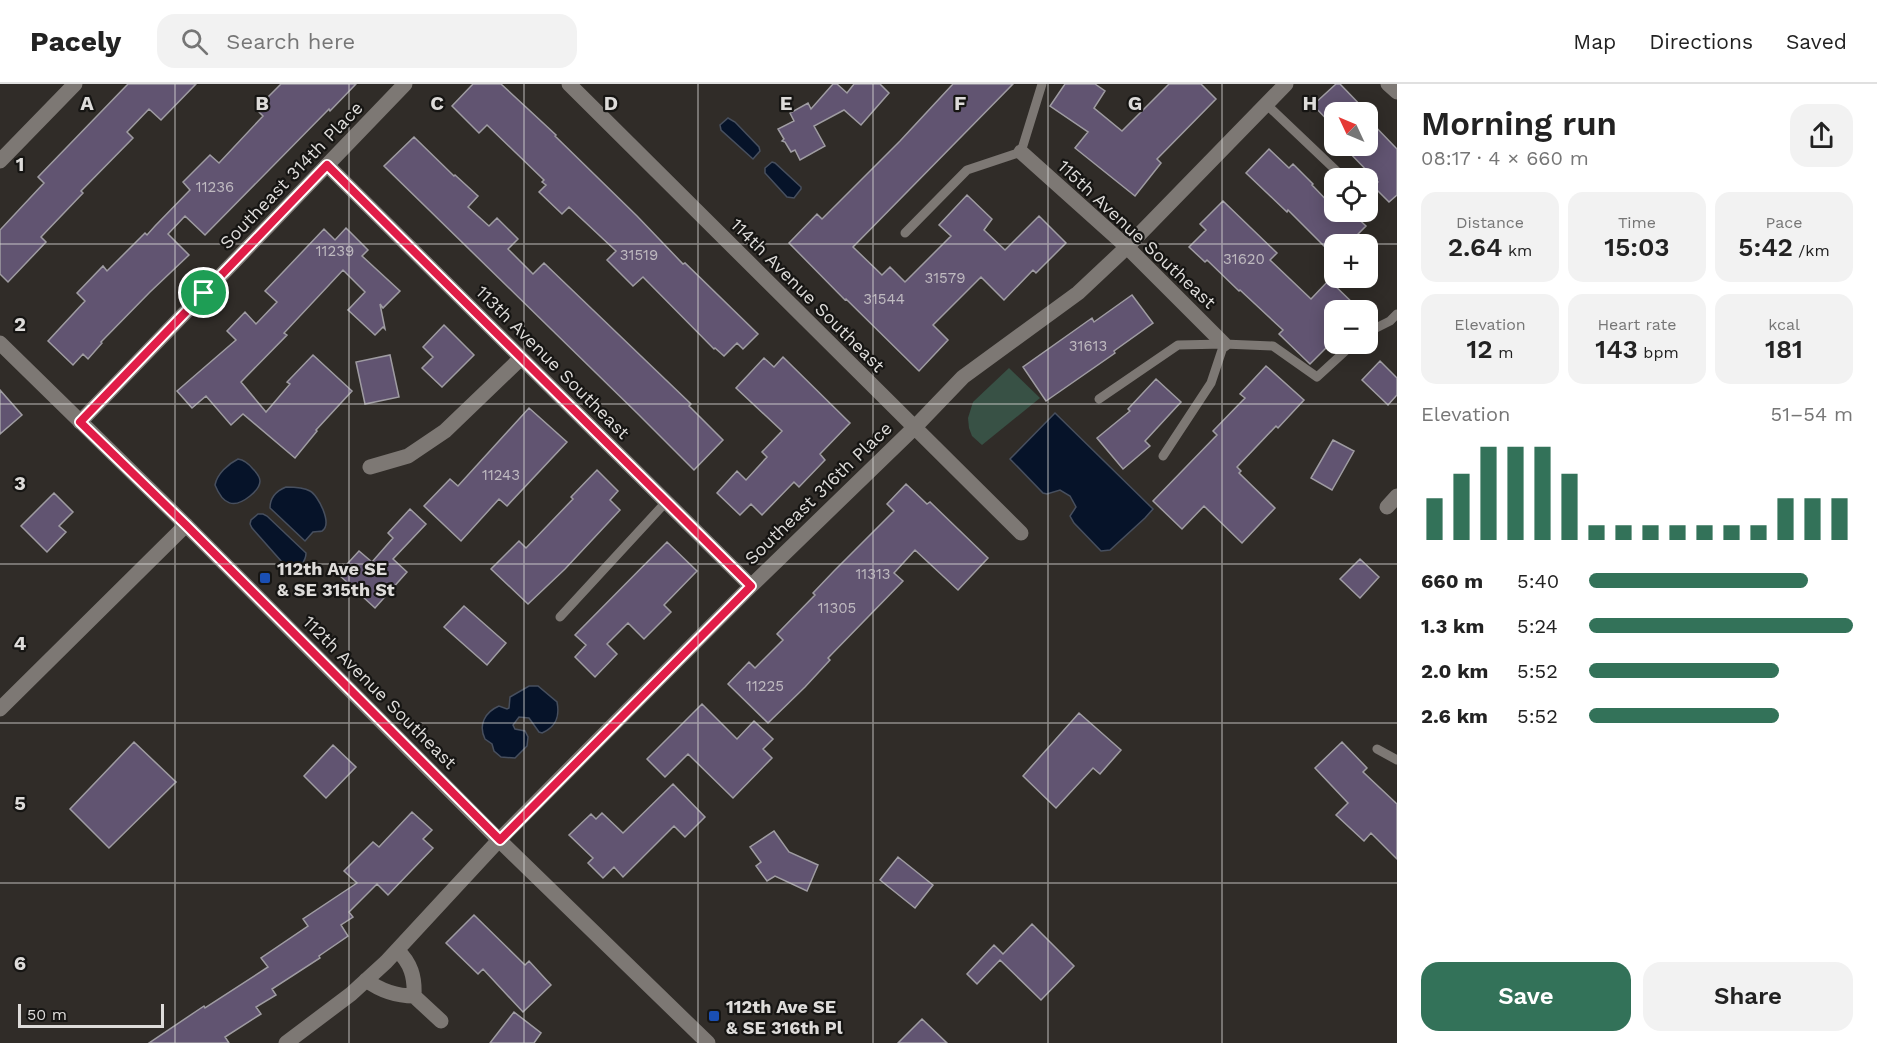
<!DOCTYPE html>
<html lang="en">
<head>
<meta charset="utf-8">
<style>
	:root { --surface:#fff; --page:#f2f2f2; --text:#222; --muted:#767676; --line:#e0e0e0; --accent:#337259 }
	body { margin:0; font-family:"Work Sans",sans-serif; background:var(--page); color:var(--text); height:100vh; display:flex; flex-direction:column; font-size:22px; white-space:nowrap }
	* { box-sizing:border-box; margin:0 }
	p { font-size:20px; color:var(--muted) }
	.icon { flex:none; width:33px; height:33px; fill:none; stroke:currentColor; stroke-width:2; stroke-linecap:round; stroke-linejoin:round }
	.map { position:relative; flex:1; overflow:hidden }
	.details { display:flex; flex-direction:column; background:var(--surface); width:480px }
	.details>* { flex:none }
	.needle { width:39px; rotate:314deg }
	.tools { position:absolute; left:1324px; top:18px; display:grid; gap:12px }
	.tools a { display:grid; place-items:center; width:54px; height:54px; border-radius:12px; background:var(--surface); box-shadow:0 3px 15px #0003; font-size:30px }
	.scale { position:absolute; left:18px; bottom:15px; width:146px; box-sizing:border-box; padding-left:6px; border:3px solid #dedcda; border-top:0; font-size:16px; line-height:21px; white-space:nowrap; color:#dedcda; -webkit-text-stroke:4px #161513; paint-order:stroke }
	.pin { position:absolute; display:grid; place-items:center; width:51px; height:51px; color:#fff; margin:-26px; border:3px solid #fff; border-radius:50%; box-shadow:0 2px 6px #0007 }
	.round { display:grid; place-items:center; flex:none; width:63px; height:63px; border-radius:18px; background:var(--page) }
	.summary { display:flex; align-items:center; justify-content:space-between; height:102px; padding:0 24px }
	h1 { font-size:33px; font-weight:600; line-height:45px }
	.figures { display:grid; grid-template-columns:repeat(3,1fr); gap:9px; height:102px; padding:6px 24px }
	.figures div { display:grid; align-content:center; border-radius:15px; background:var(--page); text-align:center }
	.figures b { font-size:26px; font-weight:600 }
	.figures small { font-size:16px; font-weight:400 }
	.figures p { font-size:16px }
	.chart { height:168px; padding:12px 24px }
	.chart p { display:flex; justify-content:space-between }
	.chart svg { width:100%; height:108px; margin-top:6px; stroke:var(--accent); stroke-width:6 }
	.cta { display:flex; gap:12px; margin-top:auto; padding:12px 24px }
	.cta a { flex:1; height:69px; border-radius:18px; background:var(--accent); color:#fff; font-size:24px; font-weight:600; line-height:69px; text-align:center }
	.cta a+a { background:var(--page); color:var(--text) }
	ul { padding:0 24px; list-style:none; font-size:20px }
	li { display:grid; grid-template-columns:96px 72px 1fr; align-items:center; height:45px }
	li i { height:15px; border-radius:8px; background:var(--accent) }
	header { display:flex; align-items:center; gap:36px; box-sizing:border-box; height:84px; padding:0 30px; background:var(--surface); border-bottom:2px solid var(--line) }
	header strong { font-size:28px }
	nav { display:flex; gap:33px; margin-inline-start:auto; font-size:21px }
	.search { width:420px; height:54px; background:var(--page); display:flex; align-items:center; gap:15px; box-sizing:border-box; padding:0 21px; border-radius:18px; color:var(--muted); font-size:22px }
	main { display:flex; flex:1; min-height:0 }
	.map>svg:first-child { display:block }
</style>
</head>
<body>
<header>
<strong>Pacely</strong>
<div class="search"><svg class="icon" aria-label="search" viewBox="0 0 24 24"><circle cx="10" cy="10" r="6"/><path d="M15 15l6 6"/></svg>Search here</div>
<nav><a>Map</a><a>Directions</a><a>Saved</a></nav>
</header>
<main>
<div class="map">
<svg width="1397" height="959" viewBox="0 0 1397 959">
	<rect width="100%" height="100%" fill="#302c28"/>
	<path fill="#385145" d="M1009 284 1040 314 982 361 972 352 969 344 968 334 973 318Z"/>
	<path fill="#061329" stroke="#474f5e" stroke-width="1.5" d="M728 34 735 38 759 63 760 67 753 75 721 46 720 41Z
		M772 78 775 79 801 103V105L794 114 787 113 765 89V84Z
		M1055 329 1153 425 1145 434 1110 466 1101 467 1074 439 1070 432 1076 423 1070 412 1060 406 1047 410 1043 409 1010 375Z
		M238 375C245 376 249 380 253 385 256 388 260 392 260 397 260 403 255 408 250 412 234 425 223 421 215 401 217 390 228 380 238 375Z
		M286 403C294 403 303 403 310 407 318 411 333 440 322 447 320 448 316 447 313 448L305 457 270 424C270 414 276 407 286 403Z
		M258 430H263L267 432 306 469C306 477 299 485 293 488L290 487 252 444 250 440 251 436Z
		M529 602H538L557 618C560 633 556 643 542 649L539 648 529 634 519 633 513 641 515 645 525 647 528 653 527 662 515 674 501 673 494 667 492 660 485 655C478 641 485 628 499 622L507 625 509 624 510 613Z"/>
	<path fill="#615471" stroke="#9f9ca2" stroke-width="1.5" d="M128 0H196L161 36 149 25 127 48 133 54 81 107 83 109 41 153 46 158 8 198 0 190V146L44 99 38 93Z
		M281 0H356L330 27 329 25 205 151 185 132 168 150 189 171 150 208 101 258 102 259 88 275 83 270 73 281 48 257 85 217 77 209 103 182 107 187 145 149 147 151 155 142 190 106 183 98 210 71 219 79 263 32 256 25Z
		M473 0H501L556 51 555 52 637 132 683 180 685 179 758 250 743 265 737 259 724 272 715 264 714 265 643 193 633 202 607 176 616 167 569 123 562 130 539 108 546 101 542 98 544 96 487 41 479 49 452 22Z
		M833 0H837L847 9 854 0H880L889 9 861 41 844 26 814 42 825 62 800 76 795 66 791 68 785 58 782 57 784 55 778 45 794 37 790 29 808 19 811 25Z
		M953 0H1013L853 163 882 191 890 183 905 198 951 152 939 141 967 111 992 135 984 146 1005 166 1039 132 1066 159 1036 189 1033 186 1004 216 981 193 933 241 948 256 919 287 846 215 845 216 789 159 817 130 822 135 900 57Z
		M1065 0H1095L1105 7 1094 24 1122 47 1169 0H1201L1216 15 1157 75 1161 79 1135 112 1075 64 1088 48 1050 22Z
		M1336 0H1340L1367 28H1335V44L1313 21Z
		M1368 35 1397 65V111L1389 118 1373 102 1378 98 1343 62H1368Z
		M414 53 454 92 455 91 478 112 468 123 489 142 497 134 518 155 508 165 533 190 544 179 691 320 689 322 723 356 694 386 638 330 384 82Z
		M1269 65 1289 84 1293 80 1313 100 1312 101 1335 125V128H1351L1366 142 1348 160H1335V173L1288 126 1287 128 1246 89Z
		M1223 117 1277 169 1270 176 1311 215 1329 196 1360 226H1335V255L1310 280 1279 250 1283 246 1240 206 1239 207 1207 176 1205 178 1189 163 1206 146 1200 140Z
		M346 144 368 166 362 172 400 207 383 224 380 220 385 245 383 243 375 251 348 226 365 208 343 186 284 249 287 251 241 298 266 328 290 300 287 298 313 271 352 307 316 346 317 347 295 374 243 330 231 341 206 312 192 324 177 307 236 256 227 247 245 228 256 240 277 218 265 207 324 145 335 156Z
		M1132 211 1153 239 1114 267 1115 269 1046 317 1023 283 1092 234 1094 238Z
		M444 241 474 271 442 303 422 284 433 273 423 263Z
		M390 271 399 313 365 320 356 278Z
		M783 273 850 339 820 370 825 376 799 403 794 398 762 431 751 420 740 431 717 409 737 387 746 396 767 373 762 368 782 347 736 304 764 274 774 283Z
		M1380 277 1397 294V311L1388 321 1362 296Z
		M1266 282 1304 316 1278 344 1276 342 1237 383 1241 387 1239 389 1275 424 1242 459 1204 422 1182 445 1153 417 1217 351 1213 347 1245 314 1240 310Z
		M1156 295 1181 318 1145 357 1150 362 1123 385 1097 354 1130 327 1128 325Z
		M0 306 22 331 0 350Z
		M529 324 567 358 507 422 499 415 461 457 424 422 450 395 458 402Z
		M1333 356 1354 367 1332 406 1311 394Z
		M597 386 618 407 610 416 620 426 565 485 528 520 491 485 519 457 526 464 573 415 571 413Z
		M906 400 927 420 930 418 988 474 958 506 915 466 894 489 903 497 828 574 830 576 805 603 768 639 728 600 749 578 755 584 783 556 777 550 815 511 813 509 834 487 894 427 887 420Z
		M54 409 73 428 59 442 66 448 47 468 21 442Z
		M410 425 426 440 393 475 407 488 375 524 338 490 359 467 372 478 393 454 388 449Z
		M667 458 697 487 664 521 671 528 644 555 628 539 607 560 617 570 595 593 575 573 586 561 575 551Z
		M1360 475 1379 493 1360 514 1340 495Z
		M464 522 506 559 487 581 444 543Z
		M702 620 737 655 754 637 773 655 763 665 772 674 733 714 688 670 665 693 647 675Z
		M1079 629 1121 666 1100 690 1093 684 1056 724 1023 692Z
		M134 658 176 698 109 764 70 725Z
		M1342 658 1367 684 1363 688 1397 720V775L1371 749 1364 757 1336 731 1348 719 1315 684Z
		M333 661 356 683 326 714 304 692Z
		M673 700 705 733 685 753 674 742 623 793 614 783 603 794 588 779 593 774 569 751 591 730 596 735 602 729 623 749Z
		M412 728 432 746 423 755 433 764 388 811 377 800 349 828 353 833 341 841 348 852 319 872 320 874 272 905 276 911 256 923 261 930 225 953 229 959H149L204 922 205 924 268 883 261 874 308 842 303 835 357 799 344 787 373 758 379 763Z
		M774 747 789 768 818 781 807 807 775 792 767 797 756 782 761 778 750 763Z
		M898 773 933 801 915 824 880 796Z
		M474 831 525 881 529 877 551 901 523 928 483 885 478 890 446 859Z
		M1032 840 1074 882 1041 916 1000 876 977 900 967 890 994 861 1003 870Z
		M514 928 541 949 534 959H490Z
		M922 935 947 959H898Z"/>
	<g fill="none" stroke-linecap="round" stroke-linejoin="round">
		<path stroke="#7d7874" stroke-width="9" d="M1266 20 1344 94
			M1368 118 1371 121
			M905 149 967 86 1021 68 1042 0
			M1368 248 1390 237 1397 230
			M1224 260 1273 262 1317 293 1353 260
			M1099 315 1178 261 1224 260 1211 299 1163 372
			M560 533 666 418
			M1377 665 1397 676"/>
		<path stroke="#7d7874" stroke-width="15" d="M569 0 1021 449
			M1388 0 1397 8
			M1021 68 1127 163 1224 260
			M0 77 75 0
			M327 81 751 502
			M80 338 405 0
			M370 383 408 372 445 347 521 274
			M1387 423 1397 412
			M0 625 186 441
			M366 896C381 907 396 912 414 912 415 893 411 879 397 866
			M414 912 441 937
			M286 959 351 910 386 878 499 756 751 502 914 344 963 293 1078 209 1127 163 1286 0"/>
		<path stroke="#7d7874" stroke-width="15" d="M0 259 186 441 499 756 708 959"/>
	</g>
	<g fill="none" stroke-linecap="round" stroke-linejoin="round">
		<defs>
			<path id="route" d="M327 81 751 502 500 756 186 441 80 338Z"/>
		</defs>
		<use href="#route" stroke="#fff" stroke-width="12"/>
		<use href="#route" stroke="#e11d48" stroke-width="8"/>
	</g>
	<path fill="none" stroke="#dedcda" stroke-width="1.5" stroke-opacity="0.55" d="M175 0V959M349 0V959M524 0V959M698 0V959M873 0V959M1048 0V959M1222 0V959M0 160H1397M0 320H1397M0 480H1397M0 639H1397M0 799H1397"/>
	<g fill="#1a4fb4" stroke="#161513" stroke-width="2">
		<rect x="259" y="488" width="12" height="12" rx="3"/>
		<rect x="708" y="926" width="12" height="12" rx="3"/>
	</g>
	<g text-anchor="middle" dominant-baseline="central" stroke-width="4.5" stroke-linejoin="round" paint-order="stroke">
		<g font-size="15" fill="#bfbac0">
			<text x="215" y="103">11236</text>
			<text x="335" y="167">11239</text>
			<text x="639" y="171">31519</text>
			<text x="1244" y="175">31620</text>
			<text x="945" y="194">31579</text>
			<text x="884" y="215">31544</text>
			<text x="1088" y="262">31613</text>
			<text x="501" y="391">11243</text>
			<text x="873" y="490">11313</text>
			<text x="837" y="524">11305</text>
			<text x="765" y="602">11225</text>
		</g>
		<g font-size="18" fill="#dedcda" stroke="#161513">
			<text transform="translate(291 91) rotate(-46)">Southeast 314th Place</text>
			<text transform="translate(1137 150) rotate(43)">115th Avenue Southeast</text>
			<text transform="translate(808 211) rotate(45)">114th Avenue Southeast</text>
			<text transform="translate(553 278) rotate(45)">113th Avenue Southeast</text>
			<text transform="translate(818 409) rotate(-44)">Southeast 316th Place</text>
			<text transform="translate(380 608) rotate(45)">112th Avenue Southeast</text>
		</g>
		<g font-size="18" font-weight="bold" fill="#dedcda" stroke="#161513" text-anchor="start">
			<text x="277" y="484">112th Ave SE<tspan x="277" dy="21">&amp; SE 315th St</tspan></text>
			<text x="726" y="922">112th Ave SE<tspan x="726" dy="21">&amp; SE 316th Pl</tspan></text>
		</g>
	</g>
	<g font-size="20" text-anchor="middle" font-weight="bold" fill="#dedcda" stroke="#161513" stroke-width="4.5" stroke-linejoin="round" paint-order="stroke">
		<text x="87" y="26">A</text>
		<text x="262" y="26">B</text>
		<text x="437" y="26">C</text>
		<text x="611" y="26">D</text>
		<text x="786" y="26">E</text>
		<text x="960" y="26">F</text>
		<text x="1135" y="26">G</text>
		<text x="1310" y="26">H</text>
		<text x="20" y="87">1</text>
		<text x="20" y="247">2</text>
		<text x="20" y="406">3</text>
		<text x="20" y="566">4</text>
		<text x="20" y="726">5</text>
		<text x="20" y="886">6</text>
	</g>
</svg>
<div class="tools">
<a><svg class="needle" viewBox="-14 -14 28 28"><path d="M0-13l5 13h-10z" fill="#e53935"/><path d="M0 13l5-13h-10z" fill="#767676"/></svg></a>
<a><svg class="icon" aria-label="locate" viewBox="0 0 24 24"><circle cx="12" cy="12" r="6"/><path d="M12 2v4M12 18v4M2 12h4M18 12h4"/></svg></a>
<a>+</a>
<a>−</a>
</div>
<div class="scale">50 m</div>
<div class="pin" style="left:204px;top:209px;background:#1e9e55"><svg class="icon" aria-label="arrive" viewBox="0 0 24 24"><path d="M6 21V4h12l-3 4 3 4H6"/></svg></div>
</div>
<section class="details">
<div class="summary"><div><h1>Morning run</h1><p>08:17 · 4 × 660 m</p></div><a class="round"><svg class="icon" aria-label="share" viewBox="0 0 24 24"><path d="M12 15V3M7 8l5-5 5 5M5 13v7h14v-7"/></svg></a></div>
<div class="figures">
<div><p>Distance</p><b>2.64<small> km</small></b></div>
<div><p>Time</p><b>15:03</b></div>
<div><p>Pace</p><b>5:42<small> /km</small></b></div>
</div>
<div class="figures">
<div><p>Elevation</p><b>12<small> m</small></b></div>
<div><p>Heart rate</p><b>143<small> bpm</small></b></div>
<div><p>kcal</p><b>181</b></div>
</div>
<div class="chart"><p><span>Elevation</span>51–54 m</p>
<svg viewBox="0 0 160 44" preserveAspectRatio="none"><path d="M5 44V27M15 44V17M25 44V6M35 44V6M45 44V6M55 44V17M65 44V38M75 44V38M85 44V38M95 44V38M105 44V38M115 44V38M125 44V38M135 44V27M145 44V27M155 44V27"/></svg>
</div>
<ul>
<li><b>660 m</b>5:40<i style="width:83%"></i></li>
<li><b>1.3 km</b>5:24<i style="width:100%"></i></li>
<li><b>2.0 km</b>5:52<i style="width:72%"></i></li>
<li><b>2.6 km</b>5:52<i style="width:72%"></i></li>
</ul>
<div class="cta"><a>Save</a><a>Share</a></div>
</section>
</main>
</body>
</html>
